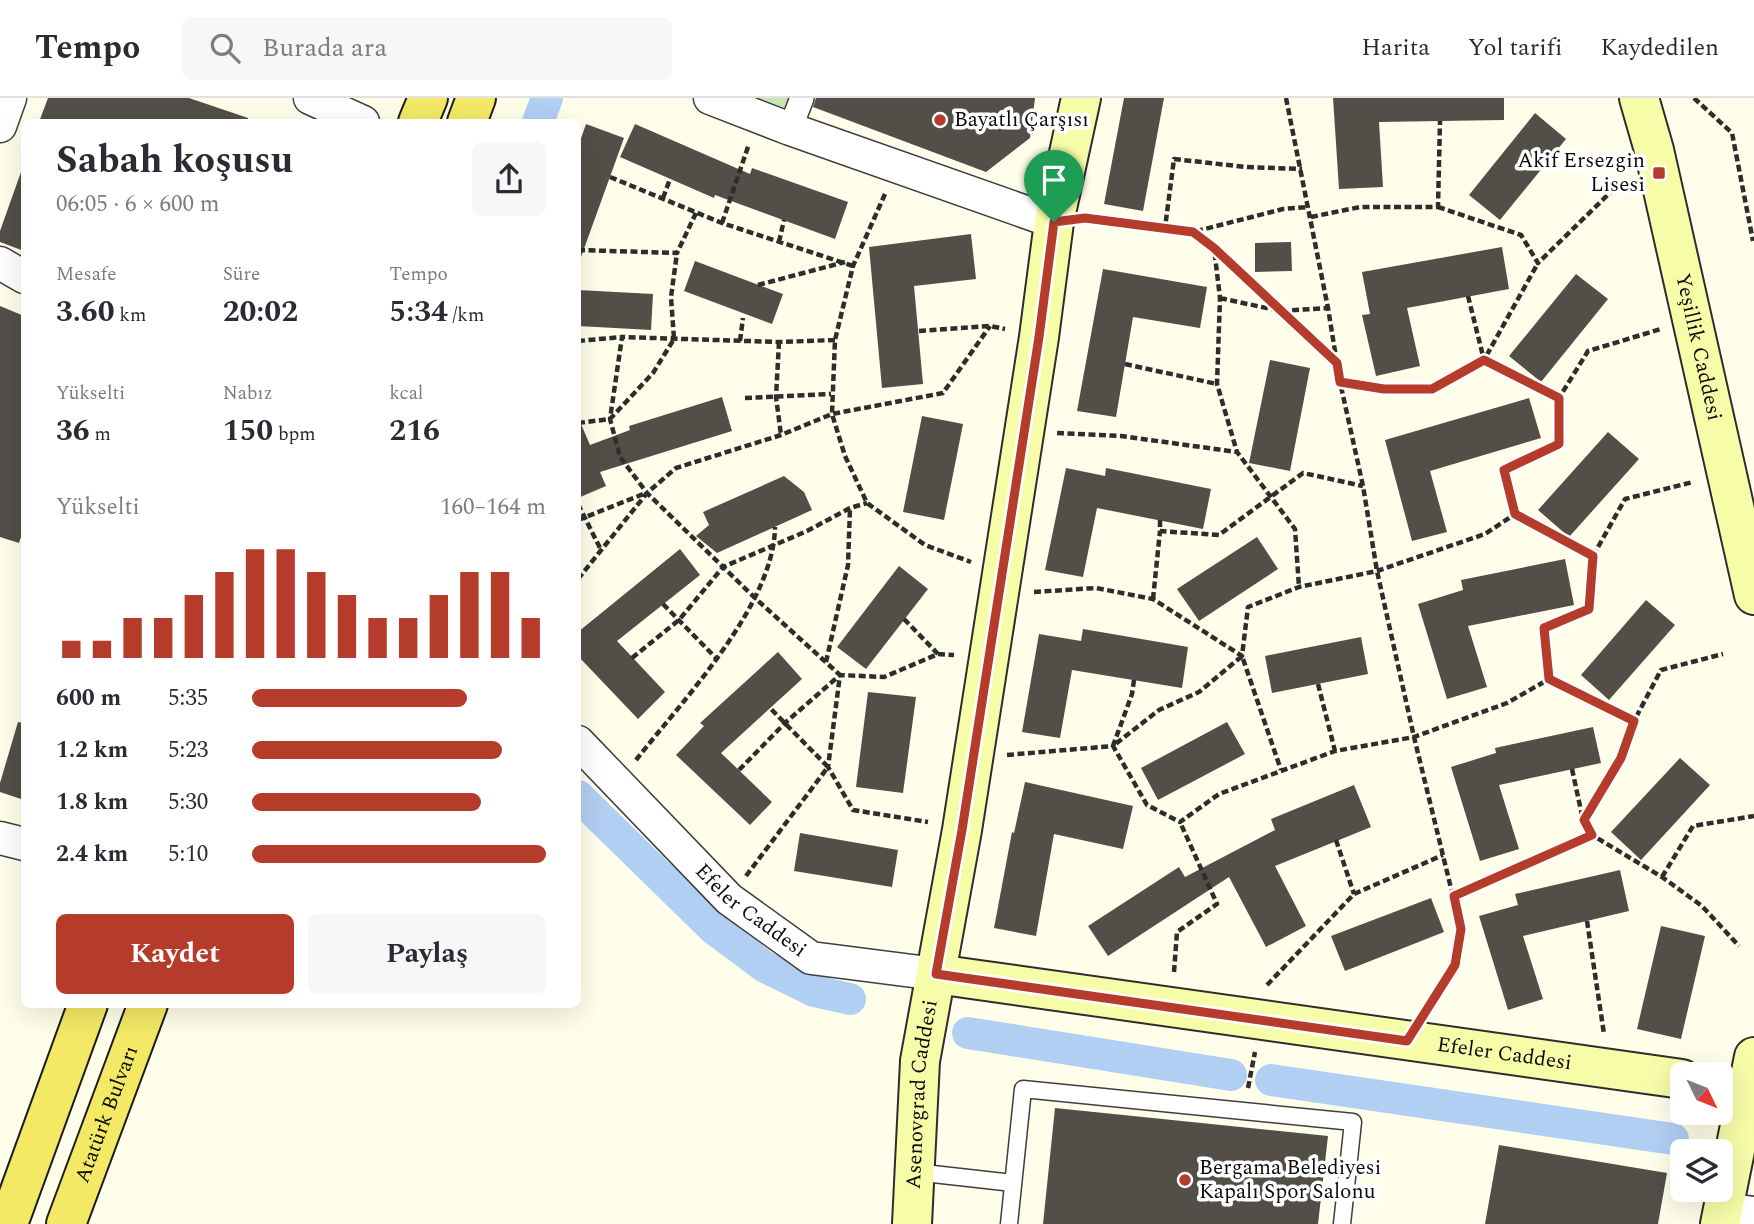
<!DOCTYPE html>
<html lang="tr">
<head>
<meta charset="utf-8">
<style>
	:root { --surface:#fff; --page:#f7f7f7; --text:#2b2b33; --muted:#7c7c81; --line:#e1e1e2; --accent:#b53b2a }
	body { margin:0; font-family:Spectral,serif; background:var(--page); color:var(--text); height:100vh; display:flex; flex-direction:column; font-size:26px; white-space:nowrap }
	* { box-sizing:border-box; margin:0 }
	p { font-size:23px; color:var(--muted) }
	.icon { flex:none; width:38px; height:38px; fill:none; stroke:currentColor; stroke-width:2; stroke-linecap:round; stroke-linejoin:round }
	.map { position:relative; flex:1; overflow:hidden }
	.panel { position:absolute; left:21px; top:21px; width:560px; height:889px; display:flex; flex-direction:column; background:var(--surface); border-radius:10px; box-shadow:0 7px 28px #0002 }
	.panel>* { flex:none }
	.needle { width:46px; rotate:133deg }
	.buttons { position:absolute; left:1670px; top:964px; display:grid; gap:14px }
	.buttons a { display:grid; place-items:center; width:63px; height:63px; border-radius:10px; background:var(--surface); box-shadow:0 7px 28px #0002; font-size:35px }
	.pin { position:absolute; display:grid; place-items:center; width:60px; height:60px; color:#fff; margin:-72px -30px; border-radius:50% 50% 50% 0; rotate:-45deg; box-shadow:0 0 7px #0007 }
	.pin .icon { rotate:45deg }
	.round { display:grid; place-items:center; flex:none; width:74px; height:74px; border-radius:10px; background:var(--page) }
	.overview { display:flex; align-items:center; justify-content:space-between; height:119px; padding:0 35px }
	h1 { font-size:38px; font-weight:700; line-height:52px }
	.figures { display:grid; grid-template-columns:repeat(3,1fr); gap:10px; height:119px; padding:7px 35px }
	.figures div { display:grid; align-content:center }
	.figures b { font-size:30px; font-weight:700 }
	.figures small { font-size:19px; font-weight:400 }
	.figures p { font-size:19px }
	.chart { height:196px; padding:14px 35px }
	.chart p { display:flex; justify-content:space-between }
	.chart svg { width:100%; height:126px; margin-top:7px; stroke:var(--accent); stroke-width:6 }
	.action { display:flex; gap:14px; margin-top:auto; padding:14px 35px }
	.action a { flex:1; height:80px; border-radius:10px; background:var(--accent); color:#fff; font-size:28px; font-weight:700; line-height:80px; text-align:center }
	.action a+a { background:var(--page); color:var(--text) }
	ul { padding:0 35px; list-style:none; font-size:23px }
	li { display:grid; grid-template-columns:112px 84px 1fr; align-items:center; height:52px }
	li i { height:18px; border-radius:9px; background:var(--accent) }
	header { display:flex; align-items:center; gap:42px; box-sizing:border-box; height:98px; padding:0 35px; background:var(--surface); border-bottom:2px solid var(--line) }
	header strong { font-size:33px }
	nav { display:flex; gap:38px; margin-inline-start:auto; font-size:24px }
	.search { width:490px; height:63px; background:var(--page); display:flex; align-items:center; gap:18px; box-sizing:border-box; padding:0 24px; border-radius:10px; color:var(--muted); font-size:26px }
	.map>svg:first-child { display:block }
</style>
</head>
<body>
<header>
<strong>Tempo</strong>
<div class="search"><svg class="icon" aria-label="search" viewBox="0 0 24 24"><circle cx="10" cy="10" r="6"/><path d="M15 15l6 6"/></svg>Burada ara</div>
<nav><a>Harita</a><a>Yol tarifi</a><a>Kaydedilen</a></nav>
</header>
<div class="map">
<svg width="1754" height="1126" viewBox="0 0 1754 1126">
	<rect width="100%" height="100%" fill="#fefeea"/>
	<path fill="#c7e6b6" d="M710 0H802L790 31Z"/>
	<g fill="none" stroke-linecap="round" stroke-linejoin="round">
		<path stroke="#b1cff3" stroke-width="32" d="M538 24 547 0
			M578 698 714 831 765 869 814 893 850 901
			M968 935 1231 977
			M1271 982 1673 1041"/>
	</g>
	<path fill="#534e48" d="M48 0H189L248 20V24H39Z
		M816 0H1035L1030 40 986 74 813 9Z
		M1124 0H1164L1143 113 1104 106Z
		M1333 0H1504V22L1379 24 1383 89 1339 91Z
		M1535 15 1566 41 1500 122 1469 97Z
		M586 26 624 40 581 159 578 158V49Z
		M635 26 750 76 752 70 848 104 835 141 715 97 714 100 620 59Z
		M21 74 24 75V153L0 144V133Z
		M971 136 976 181 914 188 923 286 882 290 869 149Z
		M1291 144 1292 173 1255 174V145Z
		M1502 149 1509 191 1407 210 1420 268 1376 278 1362 217 1370 216 1362 174Z
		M695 163 783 196 772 226 684 193Z
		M1103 171 1207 189 1200 230 1133 219 1116 319 1077 313Z
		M1576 176 1608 201 1541 284 1509 258Z
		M578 192 653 196 651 232 578 228Z
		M0 208 24 218V430L19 445 0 439Z
		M1270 262 1310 270 1290 373 1249 365Z
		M722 299 732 333 600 374 606 388 578 400V319L590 347 630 332 629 328Z
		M1529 300 1541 340 1430 373 1447 434 1412 443 1385 342Z
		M922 318 963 326 944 422 903 414Z
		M1608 334 1639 361 1569 439 1538 412Z
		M1066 370 1105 378 1106 370 1211 391 1203 431 1097 410 1083 479 1045 472Z
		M784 378 804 394 812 412 717 455 696 438 709 427 703 414Z
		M1257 439 1278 471 1199 523 1177 491Z
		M680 451 700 477 617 543 665 594 638 621 578 558V534Z
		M1565 461 1574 507 1468 528 1487 589 1447 601 1418 506 1463 492 1461 482Z
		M899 468 928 491 866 571 837 549Z
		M1646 502 1675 527 1609 602 1581 577Z
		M1083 531 1188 549 1182 590 1072 572 1060 640 1022 634 1039 536 1081 543Z
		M1361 539 1368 576 1272 595 1265 558Z
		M778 554 802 581 721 655 772 704 750 727 676 657 704 628 700 625Z
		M868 594 916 599 903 695 856 689Z
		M18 624 24 625V702L0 694V685Z
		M1227 624 1245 656 1158 702 1141 670Z
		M1593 629 1601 665 1499 687 1519 751 1480 763 1451 669 1496 655 1495 650Z
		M1680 660 1710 687 1641 762 1611 734Z
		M1025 684 1133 708 1123 751 1054 736 1036 838 994 830 1012 734 1014 735Z
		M1354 687 1371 729 1275 768 1306 828 1266 849 1229 779 1108 858 1088 828 1179 769 1185 779 1275 732 1271 721Z
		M800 735 898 752 892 789 794 773Z
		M1620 772 1629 813 1523 838 1543 901 1508 912 1479 818 1518 807 1515 796Z
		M1431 800 1444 834 1345 873 1331 838Z
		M1661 828 1705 838 1681 941 1637 931Z
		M1055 1010 1328 1038 1318 1126H1043Z
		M1499 1047 1667 1075 1658 1126H1485Z"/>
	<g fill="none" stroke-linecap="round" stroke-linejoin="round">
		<defs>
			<path id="service" d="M915 1074 1013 1085
				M1009 1126 1023 991 1353 1024 1342 1126"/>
			<path id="pedestrian" d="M790 31 802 0"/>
			<g id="minor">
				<path d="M310 0 363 24"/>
				<path d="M710 0 790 31 1054 124"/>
				<path d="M0 28 10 0"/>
				<path d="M0 165 24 179"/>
				<path id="s1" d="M578 644 729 801 811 860 936 876"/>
				<path d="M0 740 24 746"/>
				<path d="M1722 1111 1754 1115"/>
			</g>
			<g id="secondary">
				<path id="s2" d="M1639 0 1654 52 1754 497"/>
				<path id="s3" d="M936 876 1682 981"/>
				<path id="s4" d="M912 1126 920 963 962 732 1039 239 1054 124 1081 0"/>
				<path d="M1720 1126 1754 959"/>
			</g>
			<g id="primary">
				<path d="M418 24 428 0"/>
				<path d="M467 24 476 0"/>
				<path d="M8 1126 88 906"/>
				<path id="s5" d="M66 1126 148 906"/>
			</g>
		</defs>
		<use href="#service" stroke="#3e3e3e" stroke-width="19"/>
		<use href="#pedestrian" stroke="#3e3e3e" stroke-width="26"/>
		<use href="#minor" stroke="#3e3e3e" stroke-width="35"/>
		<use href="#secondary" stroke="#2d2d2d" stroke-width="42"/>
		<use href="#primary" stroke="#1c1c1c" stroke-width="42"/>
		<path stroke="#2d2d2d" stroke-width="4.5" stroke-dasharray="7 3.5" stroke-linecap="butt" d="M1286 0 1328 210 1340 284 1363 388 1377 473 1414 639 1461 831 1456 867 1428 910
			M1694 0 1732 35 1753 143
			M610 79 722 125 853 168
			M885 96 853 168 835 242 832 316 845 358 867 405 925 447 971 464
			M663 100 670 81
			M1438 109 1521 137 1538 165 1624 81
			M1311 119 1360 109H1438L1440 23
			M1088 121 1165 130 1174 61 1246 69 1302 71
			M722 125 749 46
			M1165 130 1193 134 1283 111 1308 109
			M1193 134 1214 150 1220 200 1217 286 1237 354 1295 431 1299 489
			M779 144 784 122
			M1214 150 1336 264
			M578 152 677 155 696 115
			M758 187 845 164
			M1468 198 1484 262 1559 300 1588 253 1661 231
			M1220 200 1280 213 1328 210
			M919 233 990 228 1005 231
			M835 242 779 244 622 239 610 321 620 359 647 395 755 500 840 577 828 669 853 712 928 724
			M578 243 622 239
			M740 243 743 220
			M779 244 776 299 781 337
			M1125 266 1217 286
			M1340 284 1384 291H1432L1484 262 1538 165
			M745 300 831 296
			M1559 300V346L1504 372 1515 416 1593 458 1589 511 1544 530 1549 581 1634 623 1661 572 1723 556
			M578 325 610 321 653 275 674 241 671 199 677 155
			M1057 335 1121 338 1237 354
			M578 406 601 452
			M578 422 646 395
			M1160 422V433L1219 437 1303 375 1363 388
			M1593 458 1625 401 1693 384
			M578 481 647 395 676 370 781 337 832 316 943 295 990 228
			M1034 494 1096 490 1153 501 1242 558 1248 509 1299 489 1377 473 1485 436 1515 416
			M1153 501 1160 433
			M663 506 716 560
			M904 521 938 556
			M632 560 679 522 723 469 807 433 850 410 867 405
			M826 564 848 467 850 410
			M1134 582 1132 596 1113 648 1159 612 1199 594 1242 558 1281 672
			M1318 586 1335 653
			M1007 657 1113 648 1147 707 1180 724 1219 696 1335 653 1414 639 1507 605 1549 581
			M636 662C683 602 774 507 775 429
			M1572 671 1583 722 1592 737
			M739 672 785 625 840 577 884 579 938 556 954 557
			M1583 722 1621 660 1634 623
			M1336 742 1354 796
			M746 778 828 669 770 610
			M1662 779 1693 728 1754 718
			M1454 798 1592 737 1662 779 1702 808 1739 848
			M1587 823 1604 936
			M1174 874 1177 834 1217 806 1180 724
			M1267 887 1354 796 1443 757
			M1248 990 1255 954"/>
		<use href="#service" stroke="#fff" stroke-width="16"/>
		<use href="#pedestrian" stroke="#fff" stroke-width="23"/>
		<use href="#minor" stroke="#fff" stroke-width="32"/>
		<use href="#secondary" stroke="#f7fca8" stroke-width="38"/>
		<use href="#primary" stroke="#f3e965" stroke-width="38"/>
	</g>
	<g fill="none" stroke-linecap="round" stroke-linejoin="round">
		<defs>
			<path id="route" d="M1085 120 1193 134 1214 150 1337 265 1340 284 1384 291H1432L1484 262 1559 300V346L1504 372 1515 416 1593 458 1589 511 1544 530 1549 581 1634 623 1621 660 1584 722 1592 737 1454 798 1461 831 1455 867 1407 943 936 876 962 732 1039 239 1054 124Z"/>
		</defs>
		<use href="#route" stroke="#fff" stroke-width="14"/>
		<use href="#route" stroke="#b53b2a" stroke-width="9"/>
	</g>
	<g fill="#b53b2a" stroke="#fff" stroke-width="2.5">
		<circle cx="940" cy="22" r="7"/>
		<rect x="1652" y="68" width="14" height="14" rx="3.5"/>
		<circle cx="1185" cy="1082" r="7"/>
	</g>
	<g text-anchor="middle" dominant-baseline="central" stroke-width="7" stroke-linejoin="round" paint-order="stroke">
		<g font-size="21" fill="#0b0b0b" stroke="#fff" text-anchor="start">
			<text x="954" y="22">Bayatlı Çarşısı</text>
			<text x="1645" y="63" text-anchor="end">Akif Ersezgin<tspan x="1645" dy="24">Lisesi</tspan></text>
			<text x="1199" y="1070">Bergama Belediyesi<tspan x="1199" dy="24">Kapalı Spor Salonu</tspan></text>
		</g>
		<g font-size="21" fill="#0b0b0b" stroke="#fff">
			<text stroke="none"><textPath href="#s2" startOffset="256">Yeşillik Caddesi</textPath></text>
			<text stroke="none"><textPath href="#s1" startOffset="242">Efeler Caddesi</textPath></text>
			<text stroke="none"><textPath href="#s3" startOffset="574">Efeler Caddesi</textPath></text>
			<text stroke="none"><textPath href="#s4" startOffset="130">Asenovgrad Caddesi</textPath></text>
			<text stroke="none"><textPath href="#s5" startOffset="117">Atatürk Bulvarı</textPath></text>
		</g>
	</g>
</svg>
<div class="buttons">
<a><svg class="needle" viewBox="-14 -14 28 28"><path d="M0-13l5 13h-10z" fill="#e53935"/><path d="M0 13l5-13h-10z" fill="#7c7c81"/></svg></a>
<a><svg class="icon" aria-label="layers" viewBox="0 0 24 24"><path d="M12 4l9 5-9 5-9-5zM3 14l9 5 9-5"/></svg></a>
</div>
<div class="pin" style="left:1054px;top:124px;background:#1e9e55"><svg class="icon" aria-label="arrive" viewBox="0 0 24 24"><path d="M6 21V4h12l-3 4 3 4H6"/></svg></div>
<section class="panel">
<div class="overview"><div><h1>Sabah koşusu</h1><p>06:05 · 6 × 600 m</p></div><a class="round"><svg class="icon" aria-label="share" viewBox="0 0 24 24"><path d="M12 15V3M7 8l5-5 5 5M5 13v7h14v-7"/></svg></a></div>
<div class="figures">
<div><p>Mesafe</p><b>3.60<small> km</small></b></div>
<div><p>Süre</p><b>20:02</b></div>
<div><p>Tempo</p><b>5:34<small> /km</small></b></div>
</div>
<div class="figures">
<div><p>Yükselti</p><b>36<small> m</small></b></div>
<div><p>Nabız</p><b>150<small> bpm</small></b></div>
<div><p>kcal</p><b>216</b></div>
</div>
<div class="chart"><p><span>Yükselti</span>160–164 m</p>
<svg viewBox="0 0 160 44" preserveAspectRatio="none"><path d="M5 44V38M15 44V38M25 44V30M35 44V30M45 44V22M55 44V14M65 44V6M75 44V6M85 44V14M95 44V22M105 44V30M115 44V30M125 44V22M135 44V14M145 44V14M155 44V30"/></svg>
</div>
<ul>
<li><b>600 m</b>5:35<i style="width:73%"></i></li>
<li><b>1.2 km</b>5:23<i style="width:85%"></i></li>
<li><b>1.8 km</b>5:30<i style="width:78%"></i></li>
<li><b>2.4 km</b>5:10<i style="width:100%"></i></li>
</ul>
<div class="action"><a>Kaydet</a><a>Paylaş</a></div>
</section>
</div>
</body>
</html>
